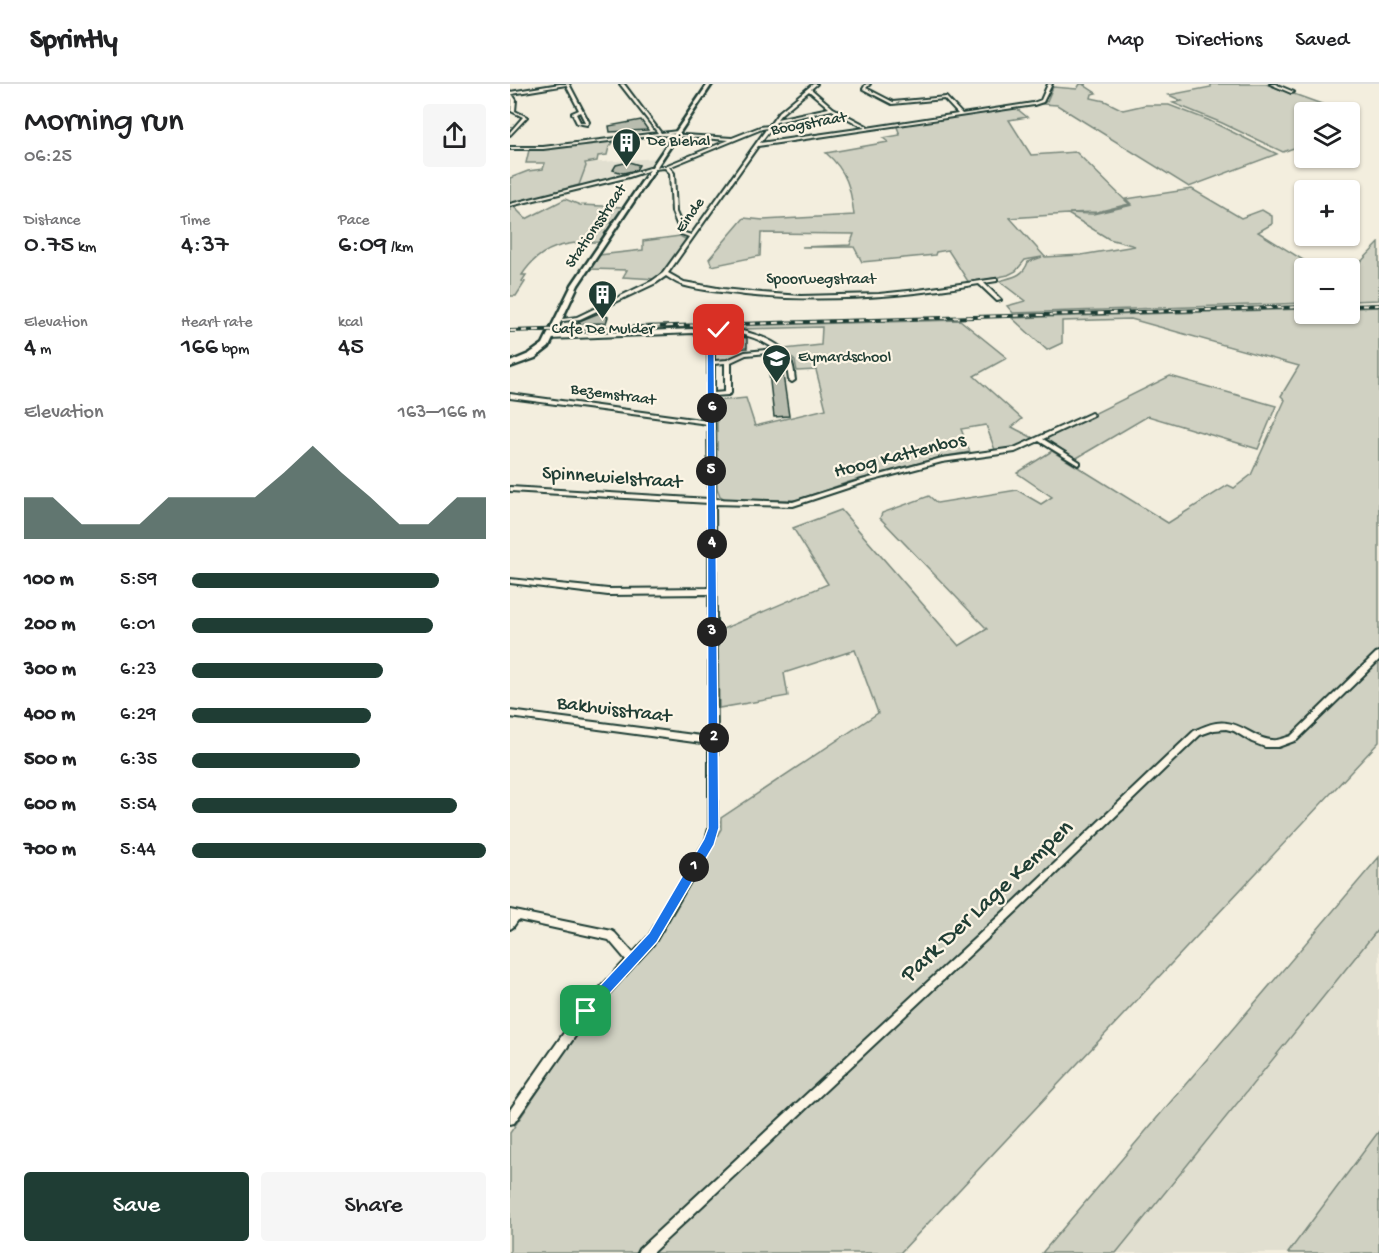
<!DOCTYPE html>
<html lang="en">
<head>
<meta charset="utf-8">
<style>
	:root { --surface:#fff; --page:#f6f6f6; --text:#202124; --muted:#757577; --line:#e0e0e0; --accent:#1f3d34 }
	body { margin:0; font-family:"Gochi Hand",sans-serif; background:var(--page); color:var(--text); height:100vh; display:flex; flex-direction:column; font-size:22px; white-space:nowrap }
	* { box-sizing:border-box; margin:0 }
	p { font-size:20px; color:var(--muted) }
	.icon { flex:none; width:33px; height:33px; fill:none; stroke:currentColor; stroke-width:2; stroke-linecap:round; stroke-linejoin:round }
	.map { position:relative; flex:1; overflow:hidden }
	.drawer { display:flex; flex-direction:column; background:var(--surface); width:510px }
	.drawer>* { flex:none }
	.fabs { position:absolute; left:784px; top:18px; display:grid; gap:12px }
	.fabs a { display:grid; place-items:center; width:66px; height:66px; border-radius:6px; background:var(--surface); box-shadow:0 2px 4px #0004; font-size:30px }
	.pin { position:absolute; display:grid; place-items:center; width:51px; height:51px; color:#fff; margin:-26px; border-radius:12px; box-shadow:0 3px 9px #0006 }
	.km { position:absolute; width:30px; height:30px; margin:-15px; border-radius:50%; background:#222; color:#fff; font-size:16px; line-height:30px; text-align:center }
	.round { display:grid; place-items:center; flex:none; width:63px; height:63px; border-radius:6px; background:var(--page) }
	.head { display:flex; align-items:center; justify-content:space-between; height:102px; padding:0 24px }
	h1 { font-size:33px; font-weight:600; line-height:45px }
	.metrics { display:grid; grid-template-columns:repeat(3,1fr); gap:9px; height:102px; padding:6px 24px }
	.metrics div { display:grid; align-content:center }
	.metrics b { font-size:26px; font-weight:600 }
	.metrics small { font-size:16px; font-weight:400 }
	.metrics p { font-size:16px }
	.chart { height:168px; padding:12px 24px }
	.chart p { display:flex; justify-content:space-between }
	.chart svg { width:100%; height:108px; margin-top:6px; fill:var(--accent); opacity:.7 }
	.primary-button { display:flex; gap:12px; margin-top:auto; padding:12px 24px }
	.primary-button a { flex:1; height:69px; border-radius:6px; background:var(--accent); color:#fff; font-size:24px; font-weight:600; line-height:69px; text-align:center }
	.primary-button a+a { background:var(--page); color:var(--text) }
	ul { padding:0 24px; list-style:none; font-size:20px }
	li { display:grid; grid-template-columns:96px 72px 1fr; align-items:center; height:45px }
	li i { height:15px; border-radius:8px; background:var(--accent) }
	header { display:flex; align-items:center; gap:36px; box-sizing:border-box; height:84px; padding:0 30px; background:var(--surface); border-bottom:2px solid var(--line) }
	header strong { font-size:28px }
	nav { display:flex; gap:33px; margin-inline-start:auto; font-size:21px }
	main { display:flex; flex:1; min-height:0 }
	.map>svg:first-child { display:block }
</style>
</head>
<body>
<header>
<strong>Sprintly</strong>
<nav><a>Map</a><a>Directions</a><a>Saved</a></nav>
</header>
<main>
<section class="drawer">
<div class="head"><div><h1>Morning run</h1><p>06:25</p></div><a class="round"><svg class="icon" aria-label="share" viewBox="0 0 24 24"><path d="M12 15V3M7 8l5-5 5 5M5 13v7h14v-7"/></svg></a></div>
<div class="metrics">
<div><p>Distance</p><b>0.75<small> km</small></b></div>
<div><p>Time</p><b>4:37</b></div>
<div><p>Pace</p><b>6:09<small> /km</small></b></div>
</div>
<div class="metrics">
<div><p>Elevation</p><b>4<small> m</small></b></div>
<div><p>Heart rate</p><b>166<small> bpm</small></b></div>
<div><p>kcal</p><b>45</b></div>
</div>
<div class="chart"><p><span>Elevation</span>163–166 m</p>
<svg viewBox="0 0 160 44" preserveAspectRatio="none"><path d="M0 44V27L10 27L20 38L30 38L40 38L50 27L60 27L70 27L80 27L90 17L100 6L110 17L120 27L130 38L140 38L150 27L160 27V44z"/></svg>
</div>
<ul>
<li><b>100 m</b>5:59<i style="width:84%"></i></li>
<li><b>200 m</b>6:01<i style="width:82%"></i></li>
<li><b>300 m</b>6:23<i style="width:65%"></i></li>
<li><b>400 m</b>6:29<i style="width:61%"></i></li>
<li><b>500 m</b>6:35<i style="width:57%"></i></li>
<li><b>600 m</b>5:54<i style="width:90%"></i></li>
<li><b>700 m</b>5:44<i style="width:100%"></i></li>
</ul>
<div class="primary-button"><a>Save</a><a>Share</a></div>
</section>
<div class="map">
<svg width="869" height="1169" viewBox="0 0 869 1169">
	<rect width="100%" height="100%" fill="#f3eede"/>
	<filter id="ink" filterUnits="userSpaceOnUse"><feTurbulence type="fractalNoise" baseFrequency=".0167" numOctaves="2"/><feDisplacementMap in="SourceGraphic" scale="12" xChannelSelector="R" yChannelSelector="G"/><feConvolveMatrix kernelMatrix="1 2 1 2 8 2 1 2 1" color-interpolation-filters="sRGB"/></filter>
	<g filter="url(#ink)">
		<path fill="#e1dfd0" d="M147 74 142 81 134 85 66 103 69 101 76 82 79 79Z
			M869 773V1169H532Z"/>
		<path fill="#d0d1c2" stroke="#78877b" stroke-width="1.5" fill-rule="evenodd" d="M570 0H576L574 1 586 9 582 10 581 14 595 17 613 26 635 21H659L698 36 767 70 679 103 547 21 532 20 537 17 543 3 567 5Z
			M701 0H756L834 28H795V60L773 68 712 39 663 19 672 17 659 11 701 3Z
			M506 24 517 33 499 36 521 71 566 68 619 120 587 128 559 129 583 130 622 121 616 115 682 105 731 134 752 126 762 132V140L748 148 806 184H795V219L503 229 497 222 515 217 489 197C502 193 513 193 518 178L532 173 515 176 506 187 498 191 459 199 438 166 426 168 425 171 352 178 344 163H292L340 161 344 150 251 149 250 172 202 182 199 175 234 134 253 136 344 131C341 105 337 87 316 69L378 58 373 54 390 51 386 40ZM558 130 599 155 625 162 571 171 535 173 500 134Z
			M106 56 99 63 97 71 88 72 87 77 75 79 76 82 69 101 1 120 16 135 55 115 70 121 113 123 89 158C57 158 31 161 12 191H16L12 197 15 198 6 212H0V94L18 87 33 85 35 79H16L19 66Z
			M170 152 177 156 154 188 146 195 113 193 117 186 80 185 89 171 133 166V157Z
			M869 159V216L840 217V189Z
			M869 223V658L390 1169H0V1049L87 920 142 864 211 745V734L368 629 345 566 274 589 278 612 209 624 208 547 318 500 283 444 331 426 449 562 477 545 370 434 372 429 419 412 427 419 507 406 531 420 542 413 507 389 542 367 658 439 718 401 724 404 741 391 775 316 771 312 789 282 621 235 552 237V259L537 266 502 234 795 225V230H840V224Z
			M450 236 497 274 464 292 512 335 502 343 525 355 505 363 485 366 476 341 451 345 460 368 431 373 339 398 287 416 215 415 210 412 207 404V317L236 314 245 342 316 325 306 286 287 287 285 277 274 265 311 261 312 243 48 250 50 246Z
			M660 292 766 322 748 365 638 332 565 375 535 354Z
			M869 773V844L606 1169H532Z
			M869 1047V1169H778Z"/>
		<path fill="#b8bcae" stroke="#1f3d34" stroke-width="1.5" d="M131 36 138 46 100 48 99 42Z
			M119 78 129 81 126 86 113 89 103 86 106 81Z
			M89 229 98 233 96 239 62 240Z
			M231 253 237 254V264L213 265 214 254Z
			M267 270 269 278 271 277 279 332 264 333 257 271Z"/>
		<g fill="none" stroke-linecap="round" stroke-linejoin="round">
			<defs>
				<path id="street" d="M50 0H59L79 38 77 41 67 39 62 29 69 26 56 1 2 10 6 16 5 27 17 33 0 51V48L13 33 1 27 2 16 0 12V8ZM70 28 75 38V39L70 38 66 30Z
					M110 0H114L151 49 168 47 169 49 158 50 222 54 250 43 259 42 269 28 303 0H307L301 5 323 24 357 42V44L448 30 434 15 382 20 353 5 356 0H360L356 4 383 18 436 13 452 30 523 19 531 16 538 0H542L533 18 524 21 248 62 158 189 174 198 213 205 252 209 291 212 369 210 408 206 485 195H487V197L474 199 491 216 487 217 469 200C392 213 313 219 235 211 215 208 192 207 172 201 166 199 161 195 156 192L146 199 70 235 45 238V236L67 233 142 197 153 189 179 153 171 150 162 128 160 89 155 84 143 85 119 93 0 122V120L120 90 143 83 155 82 219 56 149 51 33 65H0V63H33L148 49ZM299 7 319 24 267 35 271 30ZM322 26 355 44 250 59 266 38ZM257 44 181 151 175 149 166 128 164 89 159 83 252 45Z
					M760 0H765L784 8 781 9Z
					M183 245 201 251 205 250 207 245 209 244C231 245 272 254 281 277 284 283 284 290 285 296L282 298 279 296 276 277 268 268 236 271 221 278V309L218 311 204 312 205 415 283 418 352 396 432 374 504 364 579 330 581 329 584 331 533 355 570 378V380L568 381 529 357 505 368 432 378 356 398 283 422 205 420 207 655 208 657 207 659V744L204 757 145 858 80 931 4 1039 0 1040V1026L72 923 116 876 99 856 8 836 3 843 0 845V826L102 847 105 849 123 869 139 852 196 756 199 744V660L0 633V627L199 653V510L98 511 0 499V495L98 505 199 504V419L0 407V403L199 415 198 340 0 314V310L198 337V254L183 249 40 255 37 253 40 251ZM211 248C230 248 249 254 265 265L235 268 217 276 204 277V254L209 252ZM215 279V308L204 309V280Z
					M869 568V576L787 656 768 663H755L742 658 724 647 716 645 704 646 690 651 509 825 142 1169H127L129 1165 503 819 684 647C695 642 705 637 717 639 735 641 748 658 767 656 772 655 777 653 781 652L866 569Z"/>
				<path id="secondary" d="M198 0H202L68 201 39 263 25 274 0 283V278L19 270 33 260 62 201Z"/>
			</defs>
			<use href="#street" stroke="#1f3d34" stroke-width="4"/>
			<use href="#secondary" stroke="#1f3d34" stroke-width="5"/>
			<use href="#street" fill="#fcf5e5" fill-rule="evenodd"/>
			<use href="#secondary" fill="#fcf5e5" fill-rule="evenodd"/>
			<defs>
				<path id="rail" d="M840 222 869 221
					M0 247 795 223"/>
			</defs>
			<use href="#rail" stroke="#1f3d34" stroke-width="4"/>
			<use href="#rail" stroke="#fcf5e5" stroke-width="2" stroke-dasharray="6" stroke-linecap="butt"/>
		</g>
	</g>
	<path fill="#1a73e8" stroke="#fff" stroke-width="1.5" d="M209 244 213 246 211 251 204 254 209 744 204 761 147 858 80 931 76 933 71 931 69 927 71 922 139 849 194 755 198 744 197 253Z"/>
	<defs>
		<symbol id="building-pin" viewBox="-11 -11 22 30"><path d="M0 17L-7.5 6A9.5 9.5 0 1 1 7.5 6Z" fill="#1f3d34" stroke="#fcf5e5"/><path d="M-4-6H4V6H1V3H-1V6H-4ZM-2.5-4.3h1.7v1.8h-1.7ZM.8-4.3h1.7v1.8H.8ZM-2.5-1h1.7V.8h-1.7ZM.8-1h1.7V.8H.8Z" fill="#fff"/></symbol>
		<symbol id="school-pin" viewBox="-11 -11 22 30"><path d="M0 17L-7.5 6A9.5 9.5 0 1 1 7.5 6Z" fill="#1f3d34" stroke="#fcf5e5"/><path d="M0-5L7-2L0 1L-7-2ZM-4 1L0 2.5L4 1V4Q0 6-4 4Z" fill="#fff"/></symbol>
	</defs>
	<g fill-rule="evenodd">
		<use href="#building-pin" x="100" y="42" width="33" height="45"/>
		<use href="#building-pin" x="76" y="194" width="33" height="45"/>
		<use href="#school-pin" x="250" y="258" width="33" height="45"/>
	</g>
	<g text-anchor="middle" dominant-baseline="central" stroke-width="4.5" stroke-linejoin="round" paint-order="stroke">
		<g font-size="16" fill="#1f3d34" stroke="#fcf5e5">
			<text transform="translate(299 41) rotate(-10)">Boogstraat</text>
			<text transform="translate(181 132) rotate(-55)">Einde</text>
			<text transform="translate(87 143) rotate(-56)">Stationsstraat</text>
			<text x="311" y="196">Spoorwegstraat</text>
			<text transform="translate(103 312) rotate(8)">Bezemstraat</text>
		</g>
		<g font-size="16" fill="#1f3d34" stroke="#fcf5e5" text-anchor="start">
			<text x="137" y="58">De Biehal</text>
			<text x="93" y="246" text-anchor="middle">Cafe De Mulder</text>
			<text x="288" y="274">Eymardschool</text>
		</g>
		<g font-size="20" fill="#1f3d34" stroke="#fcf5e5">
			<text transform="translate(390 373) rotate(-14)">Hoog Kattenbos</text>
			<text transform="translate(102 395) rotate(4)">Spinnewielstraat</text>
			<text transform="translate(104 627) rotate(7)">Bakhuisstraat</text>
		</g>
		<g font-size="24" fill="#1f3d34" stroke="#fcf5e5">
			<text transform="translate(478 818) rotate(-43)">Park Der Lage Kempen</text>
		</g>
	</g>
</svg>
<div class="fabs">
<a><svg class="icon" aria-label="layers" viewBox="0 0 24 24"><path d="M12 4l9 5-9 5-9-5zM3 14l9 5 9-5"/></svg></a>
<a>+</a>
<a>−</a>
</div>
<div class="pin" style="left:76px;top:927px;background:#1e9e55"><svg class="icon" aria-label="arrive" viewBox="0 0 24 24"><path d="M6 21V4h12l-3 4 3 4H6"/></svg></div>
<div class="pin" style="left:209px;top:246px;background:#d93025"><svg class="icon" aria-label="check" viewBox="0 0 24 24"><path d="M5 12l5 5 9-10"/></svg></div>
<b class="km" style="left:184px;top:783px">1</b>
<b class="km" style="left:204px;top:654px">2</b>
<b class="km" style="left:202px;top:548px">3</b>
<b class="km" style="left:202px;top:460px">4</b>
<b class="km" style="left:201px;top:387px">5</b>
<b class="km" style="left:202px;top:324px">6</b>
</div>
</main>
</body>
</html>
